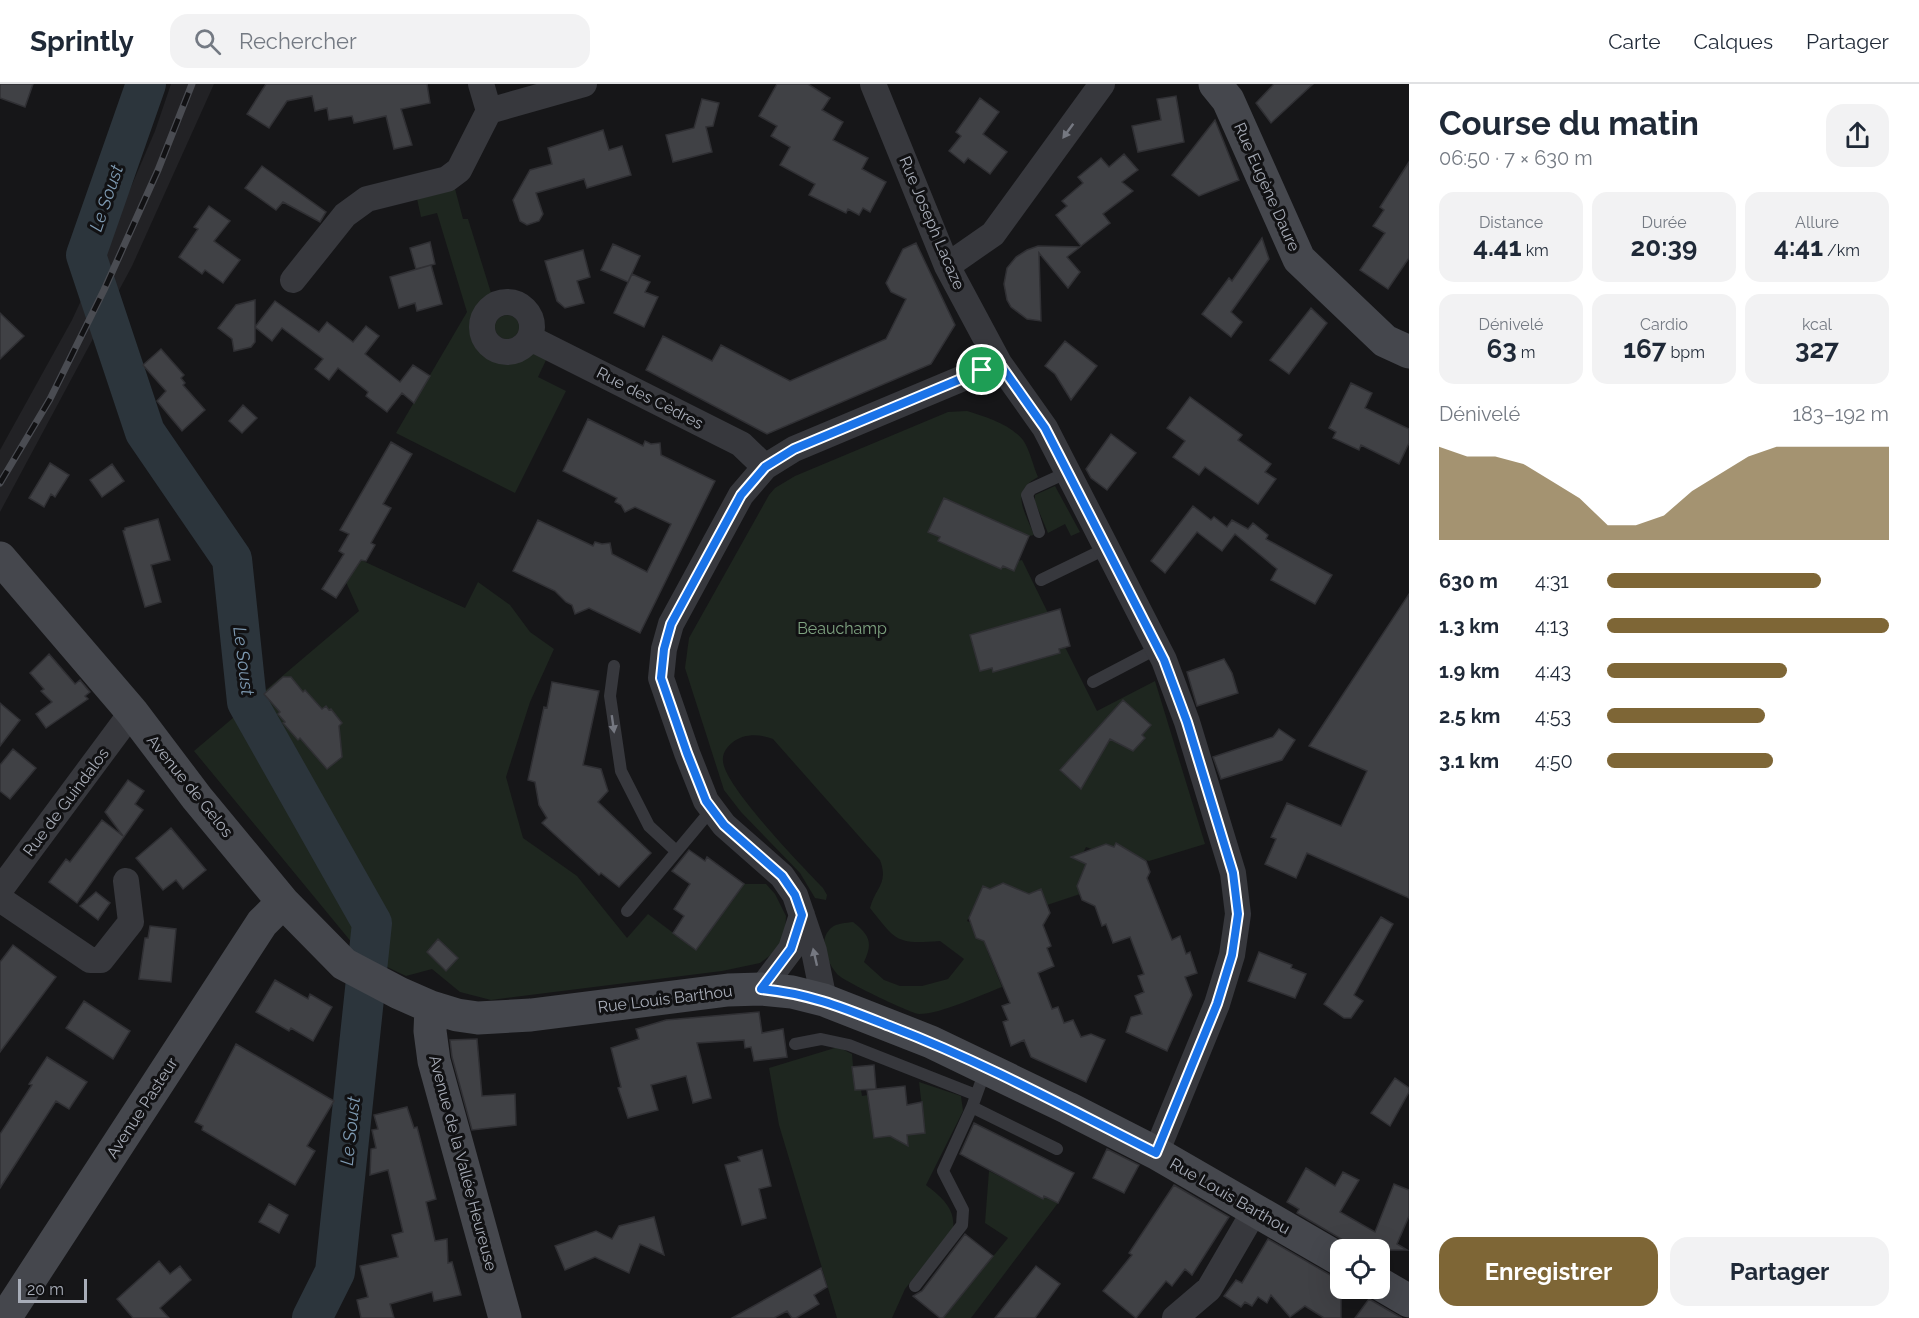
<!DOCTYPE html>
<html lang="fr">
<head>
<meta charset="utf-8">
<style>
	:root { --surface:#fff; --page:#f2f2f3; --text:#1f2937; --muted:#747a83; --line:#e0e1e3; --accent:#7e6636 }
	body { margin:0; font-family:Raleway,sans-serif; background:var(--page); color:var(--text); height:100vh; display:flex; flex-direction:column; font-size:22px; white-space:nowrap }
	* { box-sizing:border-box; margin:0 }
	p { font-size:20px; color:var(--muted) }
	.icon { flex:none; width:33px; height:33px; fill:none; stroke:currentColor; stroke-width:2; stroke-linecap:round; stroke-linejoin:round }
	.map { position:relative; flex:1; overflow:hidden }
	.details { display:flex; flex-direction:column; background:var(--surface); width:510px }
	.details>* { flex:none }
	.controls { position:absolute; left:1330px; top:1155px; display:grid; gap:12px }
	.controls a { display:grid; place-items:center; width:60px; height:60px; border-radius:12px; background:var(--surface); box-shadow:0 6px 24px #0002; font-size:30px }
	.scale { position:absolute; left:18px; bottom:15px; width:69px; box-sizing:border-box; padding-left:6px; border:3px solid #a8adb8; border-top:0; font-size:16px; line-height:21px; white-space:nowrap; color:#a8adb8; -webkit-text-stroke:4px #111113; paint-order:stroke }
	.pin { position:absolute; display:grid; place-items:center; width:51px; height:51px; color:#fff; margin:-26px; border:3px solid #fff; border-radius:50%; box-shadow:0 2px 6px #0007 }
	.round { display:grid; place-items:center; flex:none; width:63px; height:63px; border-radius:18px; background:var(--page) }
	.head { display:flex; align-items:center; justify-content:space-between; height:102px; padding:0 30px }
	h1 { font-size:33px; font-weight:700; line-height:45px }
	.stats { display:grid; grid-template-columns:repeat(3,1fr); gap:9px; height:102px; padding:6px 30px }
	.stats div { display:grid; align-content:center; border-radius:15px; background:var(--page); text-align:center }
	.stats b { font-size:26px; font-weight:700 }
	.stats small { font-size:16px; font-weight:400 }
	.stats p { font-size:16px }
	.chart { height:168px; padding:12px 30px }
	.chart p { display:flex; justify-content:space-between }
	.chart svg { width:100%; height:108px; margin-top:6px; fill:var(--accent); opacity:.7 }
	.primary-button { display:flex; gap:12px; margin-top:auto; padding:12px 30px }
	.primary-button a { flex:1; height:69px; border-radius:18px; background:var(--accent); color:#fff; font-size:24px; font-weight:700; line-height:69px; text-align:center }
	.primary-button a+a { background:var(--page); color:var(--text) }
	ul { padding:0 30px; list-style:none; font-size:20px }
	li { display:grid; grid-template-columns:96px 72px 1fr; align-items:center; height:45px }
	li i { height:15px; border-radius:8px; background:var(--accent) }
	header { display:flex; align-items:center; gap:36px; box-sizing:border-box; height:84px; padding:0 30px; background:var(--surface); border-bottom:2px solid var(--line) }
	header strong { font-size:28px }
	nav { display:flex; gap:33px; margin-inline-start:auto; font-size:21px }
	.search { width:420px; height:54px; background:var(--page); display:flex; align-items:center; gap:15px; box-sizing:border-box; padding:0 21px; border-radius:18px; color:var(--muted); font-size:22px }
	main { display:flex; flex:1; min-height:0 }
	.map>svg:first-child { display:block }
</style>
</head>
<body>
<header>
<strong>Sprintly</strong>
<div class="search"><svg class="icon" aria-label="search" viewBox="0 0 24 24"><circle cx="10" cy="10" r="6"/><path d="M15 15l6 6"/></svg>Rechercher</div>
<nav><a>Carte</a><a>Calques</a><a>Partager</a></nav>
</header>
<main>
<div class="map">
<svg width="1409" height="1234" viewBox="0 0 1409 1234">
	<rect width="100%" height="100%" fill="#161618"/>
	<path fill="#222225" d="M171 0H214L132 182 0 428V366L72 236 98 180 155 47Z"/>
	<path fill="#1e261f" d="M454 101 463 135H468L492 212C484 220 477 229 475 240 473 261 489 283 511 277 519 276 526 270 532 266L547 274 538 293 566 307 515 409 396 349 467 228 437 129 421 133 416 110Z
		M495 243a12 12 0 1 1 24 0a12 12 0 1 1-24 0Z
		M967 327C986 333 1010 340 1023 356 1030 366 1033 382 1038 393 1009 408 1025 427 1034 451L1029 452 944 414 929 448 940 453 938 457 1001 485 1003 482 1014 487 1018 477 1022 476 1048 529 970 551 980 586 992 584 993 587 1065 563 1097 627 1155 597 1205 760 1149 777 1134 772V770L1116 760 1114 763 1106 760 1094 766 1086 763 1079 777 1086 780 1077 801 1080 810 1047 821 1041 805 1029 810 1003 799C984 807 976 819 967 837L974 840 973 845 976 854 997 862 987 866 1002 903C981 911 941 930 919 930 910 929 843 897 837 890 827 878 817 857 831 844 837 839 846 839 853 838 870 851 873 859 864 878L884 896 900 902H922L948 895 964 875 940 857C896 860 897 858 870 824 875 804 889 800 880 776L773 655C760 650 745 649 733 658 727 663 722 669 723 677 724 702 803 783 823 804L827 811 826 816 815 814 800 789 741 728 724 706 685 584 689 554 769 411 775 404 795 392 948 328Z
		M1055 402 1080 448 1071 452 1065 440 1048 449 1035 418V411Z
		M361 476 465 524 478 498 510 521 530 548 554 565 530 618 506 693 523 754 577 792 627 854 648 830 696 866 711 845 708 843 726 818 730 820 744 800H766L775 810 786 832 785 853 772 870 760 879 722 887 491 916 460 908 432 885 406 892 362 871 194 667 359 527 346 498Z
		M838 963 852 970 855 1006H861L862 1012 868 1011 874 1054 890 1052 902 1059H907V1051L925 1049 919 998 961 1012 963 1027 926 1101C940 1112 956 1124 953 1145L905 1205 892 1234H837L779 1041 769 984Z
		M989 1087 1043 1114 1044 1112 1058 1119 971 1234H943L1008 1154 985 1139Z"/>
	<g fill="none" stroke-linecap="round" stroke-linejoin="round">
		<path stroke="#2c353c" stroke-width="40" d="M146 0 86 171 145 348 232 475 247 618 372 839 335 1188 312 1234"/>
	</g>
	<path fill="#404145" stroke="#303034" stroke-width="1.5" d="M0 0H33L25 23 0 14Z
		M266 0H427L430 19 401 25 412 61 394 65 386 32 354 39 352 32 329 36 327 24 315 27 312 12 287 17 269 44 247 30Z
		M777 0H808L830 14 822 26 843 38 833 56 868 74 862 85 886 98 870 128 863 124 859 131 848 125 846 129 809 111 815 100 780 81 790 63 771 52 777 42 759 32Z
		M1274 0H1313L1271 39 1256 19Z
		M1176 12 1184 58 1138 68 1132 42 1161 36 1157 15Z
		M980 14 999 28 983 50 1007 68 990 90 968 74 964 79 949 67 961 52 956 48Z
		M702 15 719 19 713 42 706 43 712 68 673 78 666 51 694 44Z
		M1215 36 1239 96 1199 112 1172 91Z
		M603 46 609 66 622 62 631 91 587 104 584 95 536 109 543 130 539 137 527 141 520 137 513 116 530 86 552 80 548 64Z
		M1124 70 1138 86 1122 98 1133 107 1103 130 1110 139 1081 162 1056 131 1067 122 1062 117 1083 99 1078 93 1101 74 1109 83Z
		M1409 78V174L1388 205 1360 186 1385 149 1373 142 1384 126 1380 123Z
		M262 82 326 128 320 138 283 118 276 126 245 104Z
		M209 122 230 137 214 157 240 176 223 199 205 186 202 190 179 173 198 145 194 143Z
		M1262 154 1269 175 1231 228 1242 238 1231 253 1202 230 1229 194 1232 197Z
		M430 158 435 180 416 185 410 164Z
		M916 159 955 241 931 280 767 350 646 286 663 252 712 277 721 261 790 297 886 255 906 215 891 208 886 199 903 165Z
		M613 160 640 172 628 198 601 186Z
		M1038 162 1080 163 1067 173 1080 188 1068 204 1039 169 1041 237 1027 235 1011 223 1007 216 1004 200 1007 184 1016 173 1027 166Z
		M583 166 590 193 577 197 584 219 565 224 557 217 545 177Z
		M431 181 442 220 417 227 415 219 399 224 390 193Z
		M632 190 650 198 645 208 658 213 644 243 614 229Z
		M255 216V258L251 263 234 267 232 255 218 244 236 221Z
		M275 217 319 248 327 238 353 258 366 242 379 252 365 270 400 298 413 281 430 292 414 319 402 309 387 328 366 312 368 308 338 284 329 296 315 285 323 275 282 244 272 257 255 243Z
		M1311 224 1327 239 1289 290 1270 276Z
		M0 229 24 252 0 275Z
		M1065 257 1097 282 1071 316 1055 290 1045 282Z
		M161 265 184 291 181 294 185 299 183 301 205 326 182 347 157 317 166 307 143 281Z
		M1351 299 1372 309 1365 324 1409 345V359L1399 380 1361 361 1359 366 1333 354 1336 348 1329 344Z
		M1190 313 1242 351 1238 356 1271 380 1265 388 1276 395 1258 420 1205 383 1199 391 1173 373 1185 357 1167 344Z
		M243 321 257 334 242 349 229 337Z
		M588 335 643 362 645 357 651 360 660 359 661 371 715 397 640 549 589 524 575 530 572 521 566 518 555 507 513 487 538 436 593 462 595 458 602 460 610 459 612 470 647 488 671 440 635 423 625 428 621 421 615 418 617 414 563 387Z
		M1111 350 1136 369 1107 406 1091 394 1086 385Z
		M391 358 412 370 383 420 391 424 371 459 375 461 366 477 361 476 336 514 322 505 344 470 339 467 349 450 340 446Z
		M50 379 69 391 55 413 51 410 44 423 29 414Z
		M112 380 124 397 102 413 90 396Z
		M944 414 1029 452 1014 487 1003 482 1001 485 938 457 940 453 928 448Z
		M1193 422 1211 436 1214 433 1227 443 1232 436 1248 445 1253 439 1268 451 1266 455 1332 491 1315 520 1271 496 1277 485 1235 450 1222 467 1197 448 1165 489 1151 477Z
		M158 435 170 476 151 481 161 518 145 523 123 447 125 446V444Z
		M1409 510V814L1307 769 1296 794 1265 780 1276 755 1271 753 1287 719 1341 742 1367 687 1309 662Z
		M1060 525 1070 562 1059 565 1060 569 993 588 992 584 980 587 970 551Z
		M49 570 75 600 80 596 90 608 85 612 88 615 46 644 36 630 52 618 41 607 44 605 30 589Z
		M1224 575 1232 589 1238 609 1197 622 1187 588Z
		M283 593H291L303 608 305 606 322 625 326 622 329 626 331 625 342 639 339 642 342 673 327 685 300 654 298 656 283 639 285 638 278 630 280 628 264 610Z
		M552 598 599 607 583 681 601 685 608 707 598 718 651 769 619 803 601 789 599 791 542 739 547 734 539 721 535 698 528 696 544 623 547 624Z
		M1123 616 1151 641 1142 651 1145 654 1133 667 1110 655 1081 705 1060 686Z
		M0 619 20 636 0 662Z
		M1279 645 1295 656 1282 676 1221 695 1213 673 1273 653Z
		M13 665 36 684 10 715 0 707V681Z
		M128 696 144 707 135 720 143 726 77 819 49 798 66 775 70 778 102 736 123 752 105 728Z
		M171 744 206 786 183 805 176 796 163 806 136 774Z
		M1116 759 1146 777 1150 788 1147 794 1172 856 1180 852 1186 870 1190 868 1197 889 1185 893 1192 911 1167 967 1126 948 1131 933 1142 930 1135 912 1144 908 1138 892 1144 890 1130 853 1113 859 1106 840 1102 842 1095 822 1082 816 1077 802 1086 780 1071 773 1106 760 1114 763Z
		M689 766 705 777 707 773 744 800 696 866 673 849 684 832 674 825 690 800 672 787Z
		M1003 799 1029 810 1041 805 1050 829 1043 841 1051 862 1047 864 1054 882 1038 889 1052 925 1058 923 1064 939 1073 936 1081 953 1091 950 1105 956 1086 998 1031 973 1024 956 1011 962 1003 938 1008 936 1002 922 1010 919 984 857 976 854 969 834 983 802 990 805Z
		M96 808 110 819 98 836 80 822Z
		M1381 833 1393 840 1354 911 1363 917 1351 934H1344L1324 920Z
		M150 842 176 845 171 898 139 895 145 854H148Z
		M438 855 458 874 446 887 427 868Z
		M13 861 56 893 0 968V878Z
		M1259 868 1292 881 1291 884 1306 890 1295 914 1248 897Z
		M275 896 308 915 310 910 332 923 313 957 291 944 289 947 256 928Z
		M84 917 130 947 113 975 66 944Z
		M759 928 762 949 783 945 787 973 754 977 751 963 745 964 744 956 697 959 711 1014 693 1019 686 992 651 1001 658 1026 628 1034 618 1004 621 1003 611 964 639 955 636 945 666 936Z
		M477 955 482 1012 515 1010 516 1041 472 1046 452 973 450 956Z
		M236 960 334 1017 307 1062 315 1067 295 1101 202 1046 203 1042 195 1038Z
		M47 973 87 998 69 1025 56 1017 0 1104V1050L32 1001 29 1000Z
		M874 981 876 1005 855 1006 852 983Z
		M1395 994 1409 1004V1008L1390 1042 1371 1029Z
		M905 1002 907 1021 922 1018 925 1049 907 1051 908 1062 890 1052 874 1054 867 1006Z
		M407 1023 414 1044 417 1043 436 1115 426 1118 435 1157 447 1155 448 1179 452 1178 461 1211 434 1217 432 1208 390 1220 394 1234H361L357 1216 368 1213 360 1182 398 1173 392 1151 403 1148 388 1086 370 1091 371 1065 376 1064 372 1046 378 1045 374 1031Z
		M974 1039 1074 1089 1058 1119 1044 1112 1043 1115 960 1070Z
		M1107 1065 1139 1081 1124 1109 1093 1094Z
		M762 1066 771 1102 759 1105 766 1134 742 1141 725 1081 740 1077 738 1073Z
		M1306 1084 1335 1102 1343 1088 1359 1096 1340 1128 1375 1148 1394 1100 1409 1106V1132L1397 1160 1407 1166H1356L1350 1160 1297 1129 1299 1125 1287 1118Z
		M1174 1101 1229 1133 1192 1191 1185 1185 1172 1202 1166 1197 1136 1234 1103 1207 1132 1171 1129 1169Z
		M269 1120 288 1131 279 1149 259 1138Z
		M654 1133 664 1171 640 1160 629 1189 595 1173 565 1186 555 1162 596 1147 612 1155 619 1142Z
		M965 1150 993 1172 943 1234H940L913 1212 922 1207Z
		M1268 1155 1332 1192 1341 1195V1234H1324L1305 1222 1290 1233 1271 1211 1267 1219 1258 1213 1252 1222 1245 1218 1241 1223 1224 1212 1236 1196 1242 1199Z
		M159 1177 170 1190 180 1182 191 1196 160 1224 169 1234H133L117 1215Z
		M1036 1182 1060 1200 1035 1234H995Z
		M821 1184 827 1203 814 1211 819 1220 796 1234H792L787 1227 774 1234H732Z
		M1369 1215 1400 1233 1402 1234H1355Z"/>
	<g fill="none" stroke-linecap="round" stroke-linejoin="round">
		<path stroke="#37383d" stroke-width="12" d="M1039 448 1027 411 1031 405 1068 388
			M1041 496 1107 464
			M614 582 610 612 621 687 649 742 676 767
			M1093 598 1158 564
			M627 827 712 725
			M795 960 821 955 849 961 976 1011
			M972 1023 1057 1065
			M915 1202 962 1141 963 1126 943 1087 972 1023 985 987"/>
		<path stroke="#37383d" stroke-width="26" d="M481 0 489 27
			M873 0 947 182 999 279 1045 344 1164 576 1187 638 1233 789 1238 830 1232 871 1217 920 1156 1069
			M947 182 993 150 1102 0
			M293 196 345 131 367 115 447 95 459 86 489 27 584 0
			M482 243a25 25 0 1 1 50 0a25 25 0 1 1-50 0Z
			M530 254 741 360 765 383
			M0 806 132 628
			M0 815 90 876H101L131 838 126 797
			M761 905 791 865 802 831
			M824 916 814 867 795 811 782 792 724 741 706 717 687 669 661 594 664 565 671 540 741 411 765 383 794 365 999 279
			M1175 1234 1209 1205 1255 1126"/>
		<path stroke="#45474d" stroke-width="33" d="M1215 0 1228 16 1299 175 1385 257 1409 268
			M0 474 132 628 197 714 283 818 344 880 399 909 431 923 457 931 478 934 531 931 728 906 761 905 792 908 824 916 931 958 1068 1024 1156 1069 1341 1176
			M431 923 430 947 434 977 505 1234
			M1380 1200 1409 1217
			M5 1234 262 839 283 818"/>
		<defs>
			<path id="rail" d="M0 399 50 315 104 206 158 86 192 0"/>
		</defs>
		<use href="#rail" stroke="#4a4c52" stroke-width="7"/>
		<use href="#rail" stroke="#111113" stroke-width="4.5" stroke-dasharray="14" stroke-linecap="butt"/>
	</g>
	<defs><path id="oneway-solid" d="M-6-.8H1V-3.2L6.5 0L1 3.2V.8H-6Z" transform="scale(1.5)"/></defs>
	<g fill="#757881">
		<use href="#oneway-solid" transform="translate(1068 47) rotate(126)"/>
		<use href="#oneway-solid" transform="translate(613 640) rotate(82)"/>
		<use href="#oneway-solid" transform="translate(815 873) rotate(-103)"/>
	</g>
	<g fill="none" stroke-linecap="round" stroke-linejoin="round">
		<defs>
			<path id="route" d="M999 279 1045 344 1164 576 1187 638 1233 789 1238 830 1232 871 1217 920 1156 1069C1069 1025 983 978 892 943 846 925 812 910 761 905L791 865 802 831 795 811 782 792 724 741 706 717 687 669 661 594 664 565 671 540 741 411 765 383 794 365Z"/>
		</defs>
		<use href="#route" stroke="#fff" stroke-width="12"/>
		<use href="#route" stroke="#1a73e8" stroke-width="8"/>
	</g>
	<g text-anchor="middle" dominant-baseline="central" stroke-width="6" stroke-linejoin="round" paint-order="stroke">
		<g font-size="16" fill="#a8adb8" stroke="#111113">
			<text transform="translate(1267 103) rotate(66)">Rue Eugène Daure</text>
			<text transform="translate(932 139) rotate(67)">Rue Joseph Lacaze</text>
			<text transform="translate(650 314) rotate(27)">Rue des Cèdres</text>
			<text transform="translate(190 702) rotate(51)">Avenue de Gelos</text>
			<text transform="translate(66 718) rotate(-53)">Rue de Guindalos</text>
			<text transform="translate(665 915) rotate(-7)">Rue Louis Barthou</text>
			<text transform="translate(142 1024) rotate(-57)">Avenue Pasteur</text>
			<text transform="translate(463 1079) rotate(75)">Avenue de la Vallée Heureuse</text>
			<text transform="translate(1230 1112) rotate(30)">Rue Louis Barthou</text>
		</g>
		<g font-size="16" fill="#7fa381" stroke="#111113">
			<text x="842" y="544">Beauchamp</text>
		</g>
		<g font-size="18" font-style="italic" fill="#7f9bb3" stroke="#111113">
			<text transform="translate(106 114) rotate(-71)">Le Soust</text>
			<text transform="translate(244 577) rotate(83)">Le Soust</text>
			<text transform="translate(350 1047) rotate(-84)">Le Soust</text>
		</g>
	</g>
</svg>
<div class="controls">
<a><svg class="icon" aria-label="locate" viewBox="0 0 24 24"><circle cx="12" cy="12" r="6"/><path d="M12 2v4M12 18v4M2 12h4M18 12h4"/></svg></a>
</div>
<div class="scale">20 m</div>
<div class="pin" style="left:982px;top:286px;background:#1e9e55"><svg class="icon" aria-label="arrive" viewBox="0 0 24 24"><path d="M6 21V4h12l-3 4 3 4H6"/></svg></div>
</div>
<section class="details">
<div class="head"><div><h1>Course du matin</h1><p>06:50 · 7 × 630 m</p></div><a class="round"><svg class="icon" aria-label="share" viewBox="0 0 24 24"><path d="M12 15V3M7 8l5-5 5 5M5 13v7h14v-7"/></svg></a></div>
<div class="stats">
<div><p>Distance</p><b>4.41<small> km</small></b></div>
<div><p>Durée</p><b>20:39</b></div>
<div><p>Allure</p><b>4:41<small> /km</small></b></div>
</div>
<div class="stats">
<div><p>Dénivelé</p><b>63<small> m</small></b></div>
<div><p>Cardio</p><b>167<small> bpm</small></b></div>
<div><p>kcal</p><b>327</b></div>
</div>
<div class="chart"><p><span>Dénivelé</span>183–192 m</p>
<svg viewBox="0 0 160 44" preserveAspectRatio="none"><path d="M0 44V6L10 10L20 10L30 13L40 20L50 27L60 38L70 38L80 34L90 24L100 17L110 10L120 6L130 6L140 6L150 6L160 6V44z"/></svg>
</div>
<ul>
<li><b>630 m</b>4:31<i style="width:76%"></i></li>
<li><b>1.3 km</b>4:13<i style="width:100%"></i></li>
<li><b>1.9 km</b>4:43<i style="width:64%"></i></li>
<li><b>2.5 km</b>4:53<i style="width:56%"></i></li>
<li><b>3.1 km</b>4:50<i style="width:59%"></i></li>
</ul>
<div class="primary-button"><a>Enregistrer</a><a>Partager</a></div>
</section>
</main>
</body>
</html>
